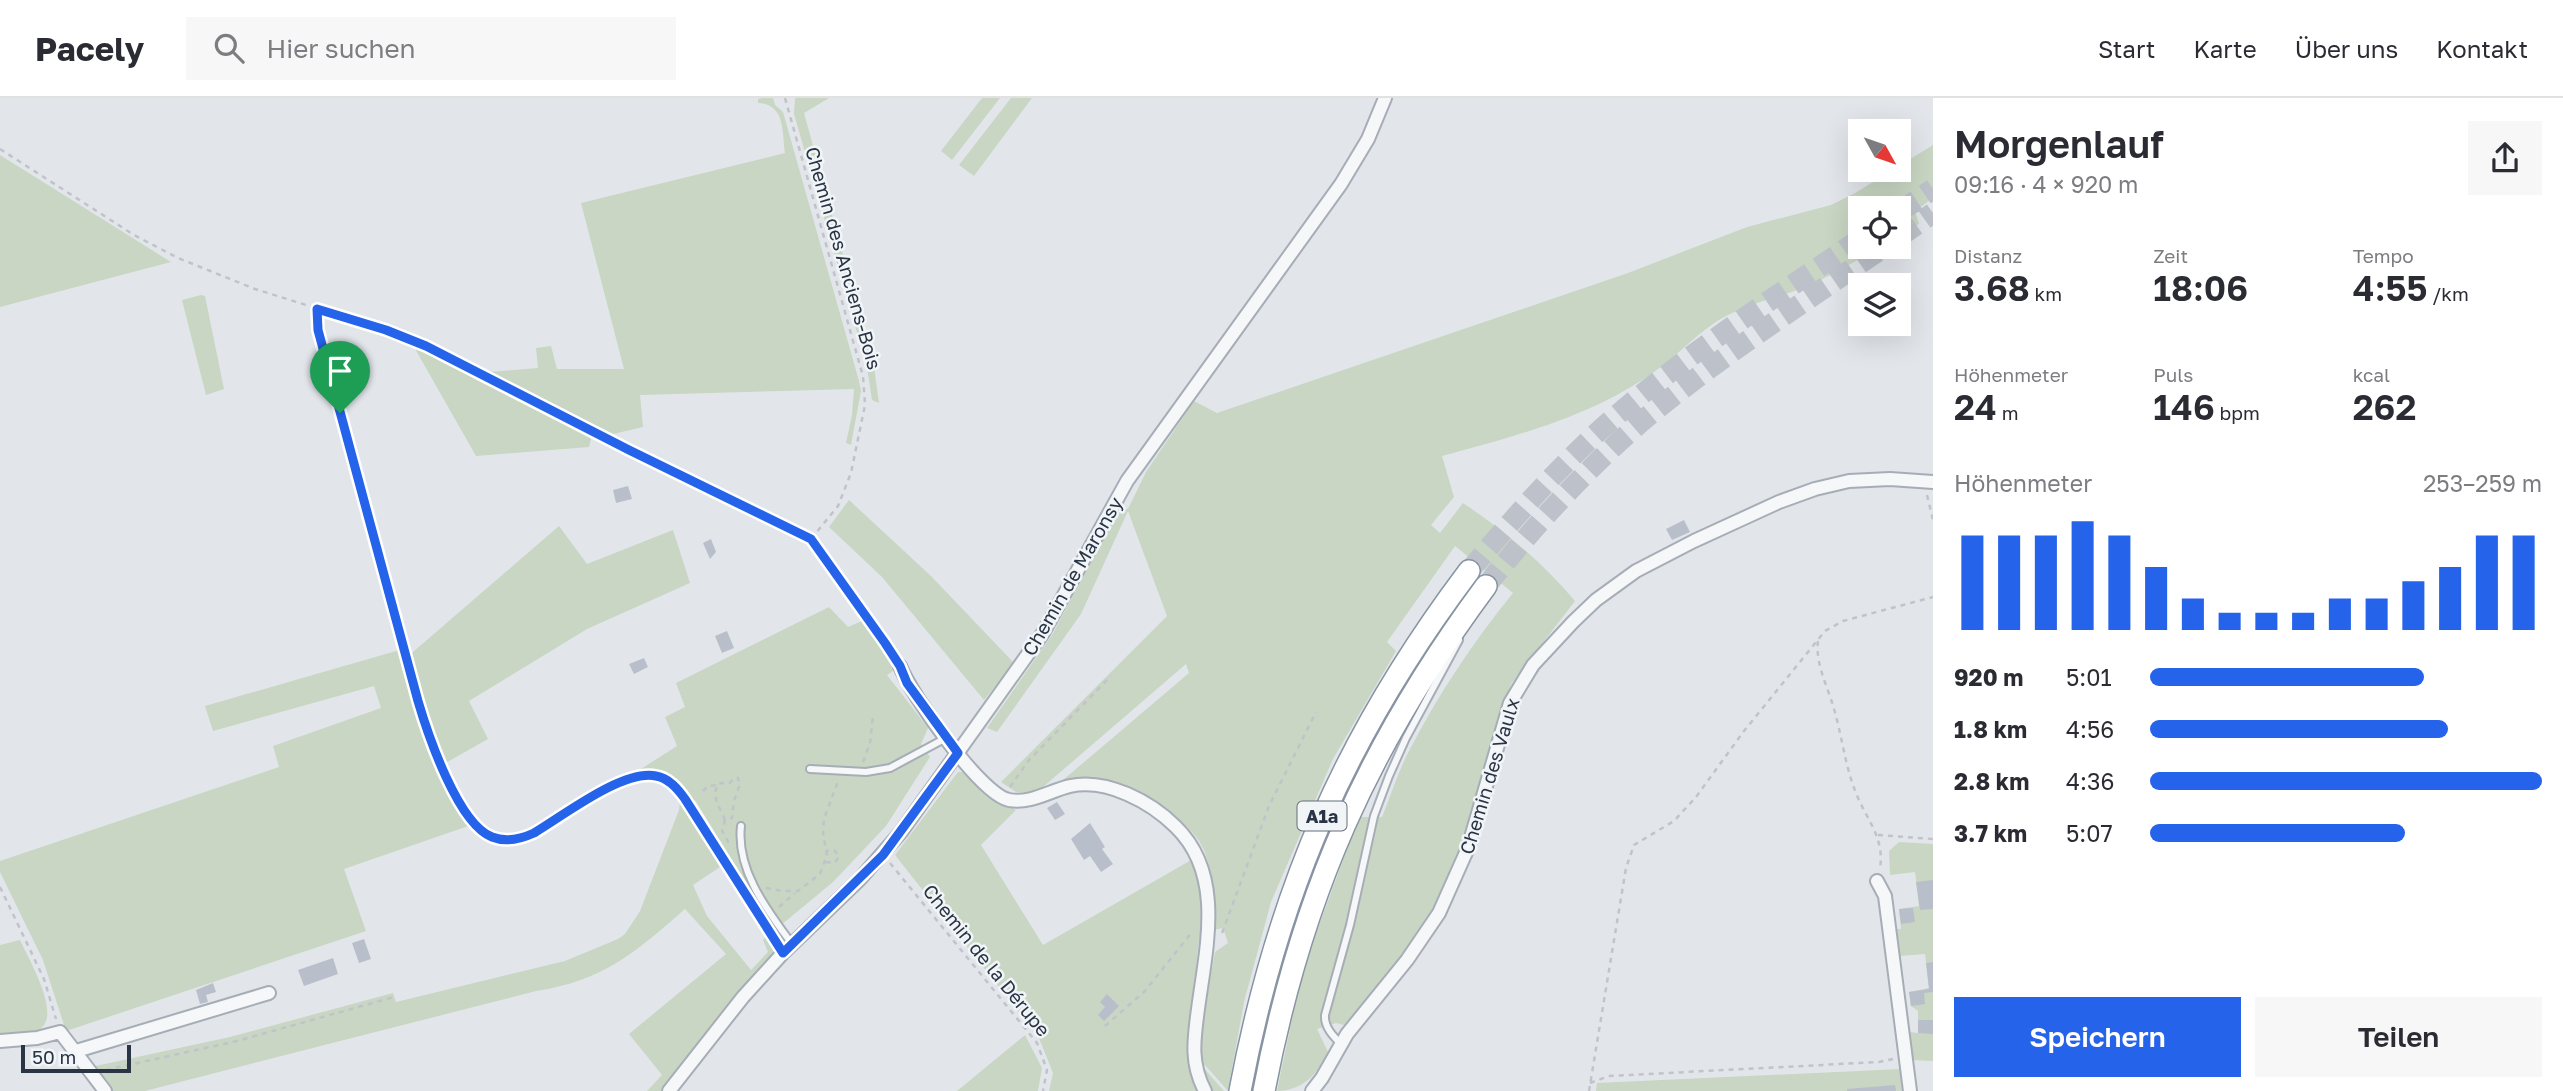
<!DOCTYPE html>
<html lang="de">
<head>
<meta charset="utf-8">
<style>
	:root { --surface:#fff; --page:#f7f7f7; --text:#2b2b33; --muted:#7c7c81; --line:#e1e1e2; --accent:#2563eb }
	body { margin:0; font-family:"Golos Text",sans-serif; background:var(--page); color:var(--text); height:100vh; display:flex; flex-direction:column; font-size:26px; white-space:nowrap }
	* { box-sizing:border-box; margin:0 }
	p { font-size:23px; color:var(--muted) }
	.icon { flex:none; width:38px; height:38px; fill:none; stroke:currentColor; stroke-width:2; stroke-linecap:round; stroke-linejoin:round }
	.map { position:relative; flex:1; overflow:hidden }
	.side { display:flex; flex-direction:column; background:var(--surface); width:630px }
	.side>* { flex:none }
	.needle { width:46px; rotate:130deg }
	.tools { position:absolute; left:1848px; top:21px; display:grid; gap:14px }
	.tools a { display:grid; place-items:center; width:63px; height:63px; border-radius:0px; background:var(--surface); box-shadow:0 7px 28px #0002; font-size:35px }
	.scale { position:absolute; left:21px; bottom:18px; width:110px; box-sizing:border-box; padding-left:7px; border:4px solid #293445; border-top:0; font-size:19px; line-height:24px; white-space:nowrap; color:#293445; -webkit-text-stroke:5px #f2f5f8; paint-order:stroke }
	.pin { position:absolute; display:grid; place-items:center; width:60px; height:60px; color:#fff; margin:-72px -30px; border-radius:50% 50% 50% 0; rotate:-45deg; box-shadow:0 0 7px #0007 }
	.pin .icon { rotate:45deg }
	.round { display:grid; place-items:center; flex:none; width:74px; height:74px; border-radius:0px; background:var(--page) }
	.summary { display:flex; align-items:center; justify-content:space-between; height:119px; padding:0 21px }
	h1 { font-size:38px; font-weight:600; line-height:52px }
	.figures { display:grid; grid-template-columns:repeat(3,1fr); gap:10px; height:119px; padding:7px 21px }
	.figures div { display:grid; align-content:center }
	.figures b { font-size:35px; font-weight:600 }
	.figures small { font-size:19px; font-weight:400 }
	.figures p { font-size:19px }
	.chart { height:196px; padding:14px 21px }
	.chart p { display:flex; justify-content:space-between }
	.chart svg { width:100%; height:126px; margin-top:7px; stroke:var(--accent); stroke-width:6 }
	.cta { display:flex; gap:14px; margin-top:auto; padding:14px 21px }
	.cta a { flex:1; height:80px; border-radius:0px; background:var(--accent); color:#fff; font-size:28px; font-weight:600; line-height:80px; text-align:center }
	.cta a+a { background:var(--page); color:var(--text) }
	ul { padding:0 21px; list-style:none; font-size:23px }
	li { display:grid; grid-template-columns:112px 84px 1fr; align-items:center; height:52px }
	li i { height:18px; border-radius:9px; background:var(--accent) }
	header { display:flex; align-items:center; gap:42px; box-sizing:border-box; height:98px; padding:0 35px; background:var(--surface); border-bottom:2px solid var(--line) }
	header strong { font-size:33px }
	nav { display:flex; gap:38px; margin-inline-start:auto; font-size:24px }
	.search { width:490px; height:63px; background:var(--page); display:flex; align-items:center; gap:18px; box-sizing:border-box; padding:0 24px; border-radius:0px; color:var(--muted); font-size:26px }
	main { display:flex; flex:1; min-height:0 }
	.map>svg:first-child { display:block }
</style>
</head>
<body>
<header>
<strong>Pacely</strong>
<div class="search"><svg class="icon" aria-label="search" viewBox="0 0 24 24"><circle cx="10" cy="10" r="6"/><path d="M15 15l6 6"/></svg>Hier suchen</div>
<nav><a>Start</a><a>Karte</a><a>Über uns</a><a>Kontakt</a></nav>
</header>
<main>
<div class="map">
<svg width="1933" height="993" viewBox="0 0 1933 993">
	<rect width="100%" height="100%" fill="#e2e6eb"/>
	<path fill="#c8d6c3" d="M762 0H773L775 7 783 14 859 283 861 293 851 347 846 345 852 317 854 291 640 297 643 329 609 337 488 274 538 270 536 250 551 248 557 271H624L581 105 785 55C782 36 786 6 758 5V1Z
		M795 0H829L804 15 874 269 879 305 872 302 867 269 794 16Z
		M982 0H1000L952 62 941 53Z
		M1011 0H1032L974 78 959 67Z
		M1933 47V100L1915 113 1919 126 1899 138V110H1860V149H1880C1856 163 1831 178 1805 189 1780 199 1754 204 1730 216 1701 230 1680 256 1654 274 1591 319 1515 338 1442 358L1454 399 1431 427 1440 435 1463 405C1505 433 1542 464 1575 503L1511 586 1496 629 1481 696 1450 782 1421 834 1393 871 1344 927 1336 925 1317 931 1328 954C1319 975 1302 993 1277 993L1302 873 1359 719H1382C1391 697 1398 674 1409 653 1438 597 1473 544 1513 495L1455 448 1387 544 1396 553 1333 661 1271 804 1244 904 1228 993 1205 967 1202 968 1224 993H1212L1201 974 1198 947 1215 854 1228 845 1223 830 1214 832C1215 800 1215 782 1204 752 1190 718 1121 677 1085 679 1078 679 1070 681 1063 682L1189 575 1186 566 1036 695 1016 694 1001 684 1167 518 1128 413 1081 516 997 634 987 630 1052 537 1120 410 1128 411 1146 374 1194 303 1217 315 1628 175 1747 129 1831 107 1855 95 1893 72H1899V68Z
		M0 57 171 164 0 209Z
		M201 197 205 198 224 291 206 297 182 202Z
		M414 249 426 253 592 337 589 349 476 358Z
		M849 402 931 478 1014 565 984 602 882 479 829 429Z
		M559 428 587 466 673 432 690 485 587 531 469 603 488 641 442 667 458 700 474 726 344 771 366 833 66 933 43 862 0 774V763L279 669 273 648 381 610 374 588 213 633 205 608 403 551 406 560Z
		M829 509 848 529 864 522 896 571 887 577 928 630 921 646 930 659 886 728 833 784 775 832 695 702 690 708C670 678 653 671 619 685L677 648 665 619 685 609 676 585Z
		M958 674H967L990 697 1016 712 981 747 1043 847 1193 761 1201 781 1204 813 1198 849 1192 918 1187 935 1190 974 1197 993H1049L1053 975 1039 940 895 757Z
		M680 704 723 767 693 787 707 818 751 872 768 854 763 842 767 837 775 854 727 908 661 993H647L662 977 629 936 726 856 685 811C636 854 603 883 536 893L145 993H112L91 969 230 939 393 895 396 904 565 863 618 841 625 836 640 813 679 712Z
		M1899 744 1933 746V963L1912 962 1910 934 1918 935V913L1911 908 1909 894 1929 890 1925 856 1900 858 1897 831H1901L1899 811 1919 808 1915 774 1890 777 1889 753Z
		M20 842C28 860 64 920 38 932 28 937 11 936 0 937V847Z
		M1025 937 1042 970 1038 993H957Z
		M1901 971 1903 993H1596L1597 985Z"/>
	<path fill="#b9bfca" d="M628 388 632 401 616 405 613 392Z
		M1684 422 1690 434 1672 442 1666 431Z
		M711 441 716 454 710 461 703 445Z
		M727 533 734 550 722 555 715 538Z
		M644 560 648 569 634 576 629 566Z
		M1057 704 1065 716 1055 722 1047 710Z
		M1090 725 1105 749 1102 751 1113 766 1101 774 1090 758 1084 762 1071 741Z
		M1933 782V811L1920 812 1916 784Z
		M1913 810 1915 824 1901 826 1899 811Z
		M364 841 371 861 359 865 352 845Z
		M333 860 338 876 304 888 298 872Z
		M1933 864V894L1924 895 1925 906 1911 908 1909 894 1929 891 1926 865Z
		M213 885 216 894 206 897 208 904 200 906 196 892Z
		M1107 896 1119 908 1104 923 1098 917 1105 909 1100 904Z
		M1918 922H1933V936L1918 935Z
		M1895 987 1896 993H1847V991Z"/>
	<g fill="none" stroke-linecap="round" stroke-linejoin="round">
		<path stroke="#bdc2ca" stroke-width="21" stroke-dasharray="21 10" stroke-linecap="butt" d="M1899 114 1933 91
			M1899 139 1933 115
			M1469 473C1517 416 1566 360 1623 312 1697 249 1780 196 1860 141
			M1486 488C1535 427 1587 370 1647 319 1722 257 1805 204 1884 149"/>
		<defs>
			<path id="lane" d="M810 671 866 674 890 670 946 640
				M741 728C736 772 767 812 792 846
				M1341 946C1333 938 1324 929 1325 917L1350 827 1374 718 1389 678 1406 640 1459 542"/>
			<path id="street" d="M900 568C911 596 980 696 1009 702 1031 706 1049 693 1070 688 1107 680 1151 704 1176 729 1225 777 1206 850 1198 911 1194 941 1190 965 1205 993
				M1877 783 1885 798 1910 993
				M0 943 37 940 60 934 105 993
				M73 954 269 895
				M669 993 743 899 783 855 860 781 901 734 1043 535 1127 383 1341 86 1368 41 1385 0
				M1312 993 1322 980 1347 936 1407 862 1439 815 1468 750 1510 605 1533 567 1573 524 1596 502 1636 473 1694 443 1779 404 1815 391 1849 383 1890 381 1933 384"/>
			<path id="highway" d="M1240 993C1278 792 1346 636 1469 473
				M1264 993C1301 798 1368 647 1486 488"/>
		</defs>
		<use href="#lane" stroke="#a7adb6" stroke-width="10"/>
		<use href="#street" stroke="#a7adb6" stroke-width="16"/>
		<use href="#highway" stroke="#8894a3" stroke-width="24"/>
		<path stroke="#c0c4ca" stroke-width="2.5" stroke-dasharray="5 5" stroke-linecap="butt" d="M785 0 857 257 863 278 865 307 851 375 838 408 811 441
			M0 51 134 137 178 160 255 191 386 232 426 248 703 390 799 434 811 441 894 558
			M317 211 318 232 418 603C428 637 458 726 492 739 507 745 520 741 534 735 563 718 627 668 660 679 685 687 727 767 743 791
			M1927 397 1933 422
			M1818 543C1815 566 1828 589 1834 611 1842 638 1845 668 1856 695 1866 721 1885 740 1880 770
			M863 664 870 645 873 617
			M1010 689 1029 662 1111 578
			M703 693 708 688 717 687
			M725 722C720 709 710 698 719 685L729 686 734 680H738L740 686 734 703 732 720 725 722 722 733 730 747
			M1878 737 1933 741
			M826 764 835 765 839 758 834 752 826 753
			M890 765 1037 945 1047 972 1043 993
			M0 789 44 881 56 921
			M766 790 783 793H798L820 776 827 757 823 735 824 721 838 683
			M779 809 795 795
			M1222 835 1269 708 1316 614
			M1105 928 1144 894 1193 833
			M106 972 237 943 394 899
			M1590 985 1609 978 1879 964 1893 961
			M1589 993 1626 770 1634 747 1674 723 1696 699 1744 633 1825 533 1843 523 1933 499"/>
		<use href="#lane" stroke="#f5f7f9" stroke-width="6"/>
		<use href="#street" stroke="#f5f7f9" stroke-width="12"/>
		<use href="#highway" stroke="#fff" stroke-width="21"/>
	</g>
	<g fill="none" stroke-linecap="round" stroke-linejoin="round">
		<defs>
			<path id="route" d="M317 211 386 232 426 248 629 352 811 441 885 545 900 568 907 585 958 655 883 757 783 855 685 701C678 691 669 680 656 678 623 671 563 718 534 735 521 741 507 745 492 739 458 726 428 637 418 603L318 232Z"/>
		</defs>
		<use href="#route" stroke="#fff" stroke-width="14"/>
		<use href="#route" stroke="#2563eb" stroke-width="9"/>
	</g>
	<g text-anchor="middle" dominant-baseline="central" stroke-width="5" stroke-linejoin="round" paint-order="stroke">
		<rect fill="#f2f5f8" stroke="#656e7b" stroke-width="2" x="1297.5" y="703.5" width="49" height="29" rx="5"/>
		<g font-size="18" font-weight="bold" fill="#293445">
			<text x="1322" y="718">A1a</text>
		</g>
		<g font-size="19" fill="#293445" stroke="#f2f5f8">
			<text transform="translate(844 160) rotate(74)">Chemin des Anciens-Bois</text>
			<text transform="translate(1072 478) rotate(-60)">Chemin de Maronsy</text>
			<text transform="translate(1489 678) rotate(-73)">Chemin des Vaulx</text>
			<text transform="translate(987 862) rotate(51)">Chemin de la Dérupe</text>
		</g>
	</g>
</svg>
<div class="tools">
<a><svg class="needle" viewBox="-14 -14 28 28"><path d="M0-13l5 13h-10z" fill="#e53935"/><path d="M0 13l5-13h-10z" fill="#7c7c81"/></svg></a>
<a><svg class="icon" aria-label="locate" viewBox="0 0 24 24"><circle cx="12" cy="12" r="6"/><path d="M12 2v4M12 18v4M2 12h4M18 12h4"/></svg></a>
<a><svg class="icon" aria-label="layers" viewBox="0 0 24 24"><path d="M12 4l9 5-9 5-9-5zM3 14l9 5 9-5"/></svg></a>
</div>
<div class="scale">50 m</div>
<div class="pin" style="left:340px;top:315px;background:#1e9e55"><svg class="icon" aria-label="arrive" viewBox="0 0 24 24"><path d="M6 21V4h12l-3 4 3 4H6"/></svg></div>
</div>
<section class="side">
<div class="summary"><div><h1>Morgenlauf</h1><p>09:16 · 4 × 920 m</p></div><a class="round"><svg class="icon" aria-label="share" viewBox="0 0 24 24"><path d="M12 15V3M7 8l5-5 5 5M5 13v7h14v-7"/></svg></a></div>
<div class="figures">
<div><p>Distanz</p><b>3.68<small> km</small></b></div>
<div><p>Zeit</p><b>18:06</b></div>
<div><p>Tempo</p><b>4:55<small> /km</small></b></div>
</div>
<div class="figures">
<div><p>Höhenmeter</p><b>24<small> m</small></b></div>
<div><p>Puls</p><b>146<small> bpm</small></b></div>
<div><p>kcal</p><b>262</b></div>
</div>
<div class="chart"><p><span>Höhenmeter</span>253–259 m</p>
<svg viewBox="0 0 160 44" preserveAspectRatio="none"><path d="M5 44V11M15 44V11M25 44V11M35 44V6M45 44V11M55 44V22M65 44V33M75 44V38M85 44V38M95 44V38M105 44V33M115 44V33M125 44V27M135 44V22M145 44V11M155 44V11"/></svg>
</div>
<ul>
<li><b>920 m</b>5:01<i style="width:70%"></i></li>
<li><b>1.8 km</b>4:56<i style="width:76%"></i></li>
<li><b>2.8 km</b>4:36<i style="width:100%"></i></li>
<li><b>3.7 km</b>5:07<i style="width:65%"></i></li>
</ul>
<div class="cta"><a>Speichern</a><a>Teilen</a></div>
</section>
</main>
</body>
</html>
